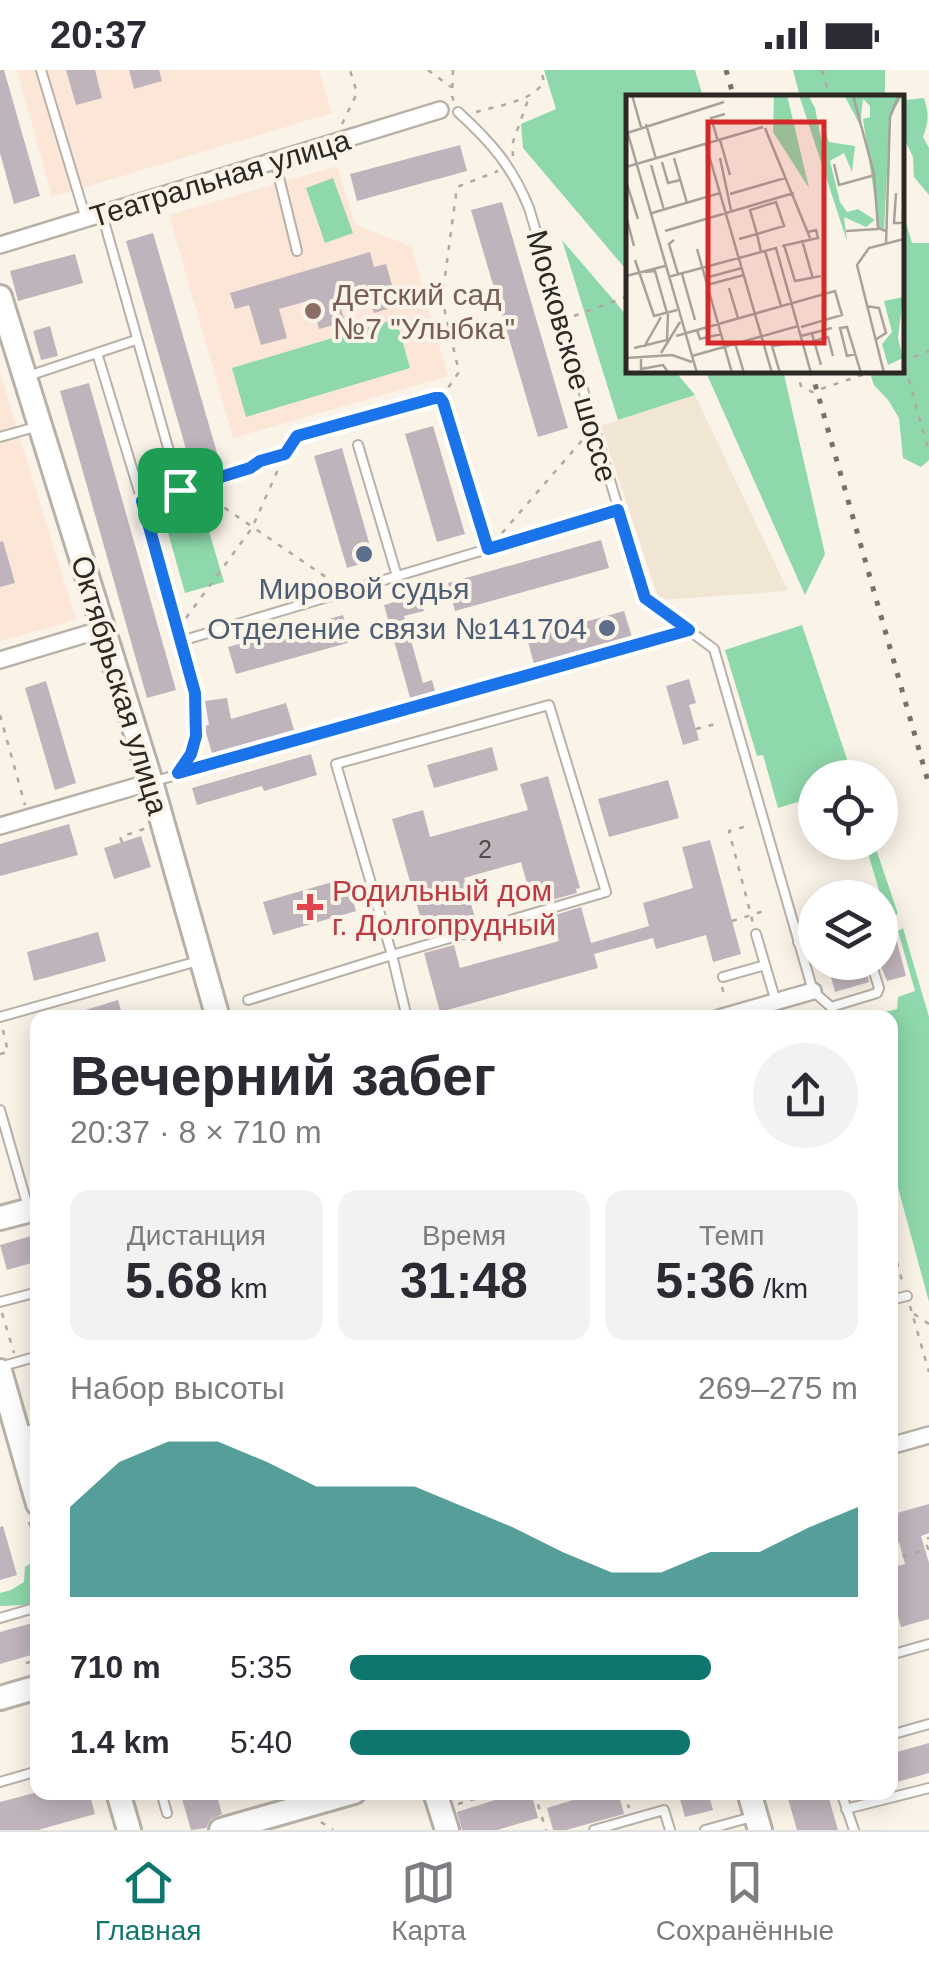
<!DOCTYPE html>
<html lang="ru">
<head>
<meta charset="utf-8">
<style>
	:root { --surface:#fff; --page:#f2f2f3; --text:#2b2b33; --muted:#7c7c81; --line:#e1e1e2; --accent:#0f766e }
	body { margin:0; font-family:Helvetica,sans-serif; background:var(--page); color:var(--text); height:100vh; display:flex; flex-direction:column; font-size:38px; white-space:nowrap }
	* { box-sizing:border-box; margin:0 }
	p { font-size:32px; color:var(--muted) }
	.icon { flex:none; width:55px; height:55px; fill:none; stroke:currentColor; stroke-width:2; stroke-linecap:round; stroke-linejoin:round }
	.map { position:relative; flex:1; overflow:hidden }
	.panel { position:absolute; left:30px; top:940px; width:868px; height:790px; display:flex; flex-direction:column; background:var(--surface); border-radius:20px; box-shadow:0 5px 25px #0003 }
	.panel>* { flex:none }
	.controls { position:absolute; left:798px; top:690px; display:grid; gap:20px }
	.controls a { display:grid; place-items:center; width:100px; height:100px; border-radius:50%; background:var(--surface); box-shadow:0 5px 25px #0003; font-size:50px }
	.pin { position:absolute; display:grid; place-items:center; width:85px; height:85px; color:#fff; margin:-42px; border-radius:20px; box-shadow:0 5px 15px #0006 }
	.round { display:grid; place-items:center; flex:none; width:105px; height:105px; border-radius:52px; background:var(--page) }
	.headline { display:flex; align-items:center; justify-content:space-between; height:170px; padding:0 40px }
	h1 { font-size:55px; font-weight:700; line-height:75px }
	.stats { display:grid; grid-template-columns:repeat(3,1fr); gap:15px; height:170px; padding:10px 40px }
	.stats div { display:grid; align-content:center; border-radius:20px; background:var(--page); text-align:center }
	.stats b { font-size:50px; font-weight:700 }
	.stats small { font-size:28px; font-weight:400 }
	.stats p { font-size:28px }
	.chart { height:280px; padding:20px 40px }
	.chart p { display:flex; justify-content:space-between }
	.chart svg { width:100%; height:180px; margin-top:10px; fill:var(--accent); opacity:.7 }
	ul { padding:0 40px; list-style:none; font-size:32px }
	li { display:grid; grid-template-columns:160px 120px 1fr; align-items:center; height:75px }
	li i { height:25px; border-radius:12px; background:var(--accent) }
	.status { display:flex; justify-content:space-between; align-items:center; height:70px; padding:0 50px; background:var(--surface); direction:ltr }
	.status svg { height:28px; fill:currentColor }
	.tabs { display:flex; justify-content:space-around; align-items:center; height:140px; border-top:2px solid var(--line); background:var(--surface); font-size:28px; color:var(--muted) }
	.tabs a { display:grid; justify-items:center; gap:5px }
	.tabs .current { color:var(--accent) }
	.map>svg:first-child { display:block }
</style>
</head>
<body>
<div class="status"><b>20:37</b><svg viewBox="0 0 49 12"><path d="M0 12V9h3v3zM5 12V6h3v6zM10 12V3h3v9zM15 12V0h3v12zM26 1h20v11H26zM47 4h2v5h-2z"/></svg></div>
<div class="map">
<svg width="929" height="1760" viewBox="0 0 929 1760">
	<rect width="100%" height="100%" fill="#faf3e8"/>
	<path fill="#f1e6d4" d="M695 325 788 521 659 530 601 356Z"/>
	<path fill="#fbe6d8" d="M17 0H319L332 43 52 127Z
		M337 96 355 155 411 176 448 306 233 368 169 145Z
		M0 303 76 550 0 571Z"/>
	<path fill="#8fd8ab" d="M544 0H695L703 27 629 28V203L523 78 521 54 556 39Z
		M793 0H885V27H800Z
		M924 28C929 44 929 52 923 67L929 78V125L914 107 913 87 902 64V36L905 30Z
		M333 108 353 163 325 173 306 118Z
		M902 139 912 173H929V390L921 397 903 388 899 348 888 330 874 315 869 300H902Z
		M562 170 629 248V300H674L695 325 618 350Z
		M396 249 410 298 246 347 232 298Z
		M705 300H783L825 484 805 525Z
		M203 441 224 512 185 523 165 452Z
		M802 555 853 707 815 708V727L778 738 763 685 757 686 725 580Z
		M865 773H874L898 844 887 847Z
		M903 858 929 947V1232L890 1088V948L866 947 897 939 898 927 915 921 898 861Z
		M31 1493 37 1496V1532L25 1535 0 1536V1523L11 1520 24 1512 25 1497Z"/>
	<path fill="#bfb4bb" d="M0 0H4L40 126 14 134 0 83Z
		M66 0H95L102 28 76 35Z
		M129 0H159L162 11 134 19Z
		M460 75 467 101 357 131 350 104Z
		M502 132 568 358 538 367 471 140Z
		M153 163 218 386 190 393 126 171Z
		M370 182 374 197 386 194 398 236 374 243 365 214 336 223 345 252 319 259 311 230 279 239 287 268 261 275 249 235 235 239 230 223Z
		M75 184 83 213 18 231 10 201Z
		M50 256 58 286 41 290 33 261Z
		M89 313 176 620 147 628 60 321Z
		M433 356 465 464 437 472 405 364Z
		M342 378 374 490 347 498 314 386Z
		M601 470 609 498 455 541 448 513Z
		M3 471 15 513 0 517V472Z
		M419 525 424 541 404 546 423 613 432 610 436 624 411 631 384 535Z
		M624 541 632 567 534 594 527 568Z
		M343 545 351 572 236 604 228 577Z
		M689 609 696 633 689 635 699 670 683 675 666 616Z
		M46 611 76 713 55 720 25 618Z
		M227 628 231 649 286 633 294 660 212 683 204 656 209 655 205 631Z
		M492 677 498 700 434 718 427 695Z
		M311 684 317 705 264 721 262 716 197 735 192 718Z
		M548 706 580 818 576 819 577 823 548 831 547 827 532 831 521 792 464 808 475 848 448 856 450 860 426 867 392 749 423 740 430 767 528 740 520 714Z
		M668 710 679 748 609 767 598 729Z
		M69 754 78 785 0 806V774Z
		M141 766 151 797 114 809 104 778Z
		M710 770 741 884 713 892 706 865 656 879 653 868 594 884 598 898 440 942 424 883 454 875 460 898 559 871 552 846 581 837 591 873 649 856 643 833 693 818 682 777Z
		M346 808 356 841 273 865 263 832Z
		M98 862 106 891 34 911 27 882Z
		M896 868 906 906 887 911 879 892 880 873Z
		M827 892H864L869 912 835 922Z
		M118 930 123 948H69V945Z
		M38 1164V1191L7 1200 0 1175Z
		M929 1434V1463L921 1466 929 1493V1549L901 1557 890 1518V1498L905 1494 899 1472 890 1474V1445Z
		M3 1456 17 1505 0 1510V1457Z
		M36 1552 38 1583 0 1594V1562Z
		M929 1673V1703L890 1714V1684Z
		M38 1722H89L95 1744 38 1760H0V1732Z
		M180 1722H216L222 1744 211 1749 206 1758 191 1760Z
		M520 1722H531L538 1748 497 1760H462L457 1742Z
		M599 1722H618L624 1744 566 1760H553L547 1738Z
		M678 1722H708L713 1740 685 1747Z
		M786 1722H827L838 1760H797Z"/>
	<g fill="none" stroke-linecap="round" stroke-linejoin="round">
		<defs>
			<path id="lane" d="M41 0 86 149
				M458 42C491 72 512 96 529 138L645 528 714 579 813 921 831 937 877 923 879 918 871 892
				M275 91 297 181
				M102 144 180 420
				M97 283 142 431 195 623V666L191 684 177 703
				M28 306 136 270
				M447 344 488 479
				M0 367 39 356
				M358 375 397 506
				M142 431 250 398
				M181 571 617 440
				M549 635 606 822 392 885 336 694Z
				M155 711 689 560
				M756 864 776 932
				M798 872 815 867
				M723 907 765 895
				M248 930 392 885 407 948
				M0 947 198 891
				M0 1040 28 1137
				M890 1230 907 1226
				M0 1232 38 1222
				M0 1297 38 1286
				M22 1362 38 1358
				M0 1548 38 1537
				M890 1569 894 1584
				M890 1585 929 1574
				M890 1665 929 1654
				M0 1712 38 1701
				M161 1722 167 1743
				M841 1722 854 1760
				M846 1739 929 1718
				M594 1760 664 1740 670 1760
				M705 1760 752 1747"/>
			<path id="street" d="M0 175 440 40
				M0 590 103 559
				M0 756 151 712
				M719 948 813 921
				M890 1376 929 1365"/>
			<path id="secondary" d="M0 227 151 712 218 948
				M0 1148 38 1138
				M0 1301 38 1434
				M0 1628 38 1617
				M118 1722 129 1760
				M435 1722 447 1760
				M749 1722 760 1760
				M221 1760 354 1722"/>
		</defs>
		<use href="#lane" stroke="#b8b1a7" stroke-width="12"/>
		<use href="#street" stroke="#b8b1a7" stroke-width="20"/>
		<use href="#secondary" stroke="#b8b1a7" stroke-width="28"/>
		<path stroke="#afa9a1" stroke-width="2.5" stroke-dasharray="5 8" stroke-linecap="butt" d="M428 0 451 17
			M453 0 452 26 454 32
			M822 0 830 28
			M476 42C499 35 531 32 544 12L541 0
			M342 54 357 23 350 0
			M513 86 512 75 529 27
			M574 246 629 226
			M902 284 929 383
			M902 292 929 281
			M796 300 801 316 812 322 877 300
			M441 328 459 302 442 229 457 117 498 101
			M352 350 435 328H441L443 332
			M259 392 285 384 297 366 351 351 354 363
			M203 423 333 512
			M502 463 585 367
			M186 548 252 458 285 384
			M0 645 25 735
			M696 659 715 654
			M744 757 729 761 753 853
			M122 772 120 767 147 758
			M732 851 767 840
			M722 917 725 928
			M0 984 8 982 3 960
			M890 1167 903 1214
			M910 1236 929 1302
			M2 1243 14 1283
			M914 1244 929 1254
			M29 1452 38 1480
			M890 1490 928 1479 925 1469 929 1468
			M26 1593 38 1590
			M534 1722 546 1760
			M624 1722 629 1738
			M458 1734 498 1722
			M321 1752 333 1760"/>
		<use href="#lane" stroke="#fff" stroke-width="8"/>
		<use href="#street" stroke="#fff" stroke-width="15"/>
		<use href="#secondary" stroke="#fff" stroke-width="22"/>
		<path stroke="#76716b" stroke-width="5" stroke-dasharray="5 10" stroke-linecap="butt" d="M726 0 734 28
			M811 300 929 715"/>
	</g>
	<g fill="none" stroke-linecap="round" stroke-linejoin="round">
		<defs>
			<path id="route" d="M435 328H440L443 332 488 479 618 440 645 528 689 560 178 703 191 684 196 666 195 623 142 431 250 398 260 391 285 384 297 366Z"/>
		</defs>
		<use href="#route" stroke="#fff" stroke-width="20"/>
		<use href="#route" stroke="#1a73e8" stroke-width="12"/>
	</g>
	<circle fill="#8d6e63" stroke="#faf3e8" stroke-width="4" cx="313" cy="241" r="10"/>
	<g fill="#5c6f8a" stroke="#faf3e8" stroke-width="4">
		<circle cx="364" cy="484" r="10"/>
		<circle cx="607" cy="558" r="10"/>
	</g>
	<path fill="#e0444e" stroke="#faf3e8" stroke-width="4" d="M305 822h10v10h10v10h-10v10h-10v-10h-10v-10h10z"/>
	<g text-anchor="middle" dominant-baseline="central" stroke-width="8" stroke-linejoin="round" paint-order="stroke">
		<g font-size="25" fill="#514c4a">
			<text x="485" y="779">2</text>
		</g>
		<g font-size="30" fill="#2c2925" stroke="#faf3e8">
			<text transform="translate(220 108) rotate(-17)">Театральная улица</text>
			<text transform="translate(572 286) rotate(74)">Московское шоссе</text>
			<text transform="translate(120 615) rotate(73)">Октябрьская улица</text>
		</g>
		<g font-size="30" fill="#785e54" stroke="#faf3e8" text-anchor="start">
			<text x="333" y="224">Детский сад<tspan x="333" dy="34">№7 "Улыбка"</tspan></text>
		</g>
		<g font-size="30" fill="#4e5e75" stroke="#faf3e8">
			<text x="364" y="518">Мировой судья</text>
			<text x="587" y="558" text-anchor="end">Отделение связи №141704</text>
		</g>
		<g font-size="30" fill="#be3a42" stroke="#faf3e8" text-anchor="start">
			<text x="332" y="820">Родильный дом<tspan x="332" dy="34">г. Долгопрудный</tspan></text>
		</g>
	</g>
	<g transform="translate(626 25)">
		<rect width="278" height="278" fill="#faf3e8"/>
		<path d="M148 0H161L183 93 147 37ZM173 0H182L189 13 196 49 198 31 203 47 229 51 226 77 218 58 204 66 214 107 221 117 232 114 249 125 240 132 218 122 221 146ZM218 0 276 2 264 21 258 134 253 133 237 24 244 22V11L237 4 234 30ZM277 202 272 243 277 263 262 270 256 249 266 237 258 206Z" fill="#8fd8ab"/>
		<path fill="none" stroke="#a8a29a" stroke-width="2.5" d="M6 0 15 32M227 0 248 79 252 133 260 136M20 29 30 64M0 32 71 278M139 33 184 143M1 38 98 7M94 45 104 80M92 46 85 23 99 19M80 50 146 278M48 63 61 108M94 63 105 115M36 67 42 88 54 85M208 69 213 90 249 80M25 70 38 115M0 72 137 32M0 86 12 124M270 98 268 128H278M104 99 159 83M150 107 158 131 131 139 124 115ZM26 118 94 98M0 121 8 151M39 136 168 98M220 136 252 134M113 144 131 139 135 157M48 145 43 149 52 179M176 145 187 184M260 149 264 22 273 0M158 150 169 186 195 181M156 151 192 143 190 135 182 137M71 154 106 278M139 156 155 211M9 165 28 221 51 215M19 177 29 176 41 218M56 179 69 225M0 181 39 171M42 182 150 153 185 278M79 183 116 173M81 190 118 180M103 193 112 223M240 211 253 213 260 238 249 245M71 235 74 244 95 239M186 239 195 270M50 241 209 196 216 220 175 232M175 241 206 233M188 246 202 242 207 261M109 248 118 278M18 252 35 222M8 253 41 245 42 219M35 258 54 227M229 259 221 261 214 233 221 232 235 278M66 261 172 231M15 262V274L37 270 42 277M0 263 46 260 66 267M154 278 146 251 175 247M258 278 231 170 243 153 278 144"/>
		<path fill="#d62828" fill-opacity="0.15" stroke="#d62828" stroke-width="5" d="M82 27H198V248H82Z"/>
		<rect width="278" height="278" fill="none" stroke="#2c2925" stroke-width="5"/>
	</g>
</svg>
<div class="controls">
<a><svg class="icon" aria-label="locate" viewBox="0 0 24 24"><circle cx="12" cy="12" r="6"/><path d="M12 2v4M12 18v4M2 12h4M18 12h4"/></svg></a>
<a><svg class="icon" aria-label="layers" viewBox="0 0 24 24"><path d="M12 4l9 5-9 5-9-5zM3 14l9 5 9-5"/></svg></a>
</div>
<div class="pin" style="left:180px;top:420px;background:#1e9e55"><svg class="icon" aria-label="arrive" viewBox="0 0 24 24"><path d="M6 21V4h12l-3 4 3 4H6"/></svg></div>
<section class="panel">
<div class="headline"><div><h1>Вечерний забег</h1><p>20:37 · 8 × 710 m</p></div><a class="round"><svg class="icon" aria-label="share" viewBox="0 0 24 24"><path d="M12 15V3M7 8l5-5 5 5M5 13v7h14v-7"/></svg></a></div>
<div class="stats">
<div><p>Дистанция</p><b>5.68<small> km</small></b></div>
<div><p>Время</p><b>31:48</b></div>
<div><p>Темп</p><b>5:36<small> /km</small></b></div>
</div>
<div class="chart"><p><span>Набор высоты</span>269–275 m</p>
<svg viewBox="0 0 160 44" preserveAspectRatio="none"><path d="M0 44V22L10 11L20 6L30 6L40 11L50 17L60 17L70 17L80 22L90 27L100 33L110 38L120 38L130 33L140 33L150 27L160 22V44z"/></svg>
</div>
<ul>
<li><b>710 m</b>5:35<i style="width:71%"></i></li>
<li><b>1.4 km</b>5:40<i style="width:67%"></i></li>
</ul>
</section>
</div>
<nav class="tabs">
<a class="current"><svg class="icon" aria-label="home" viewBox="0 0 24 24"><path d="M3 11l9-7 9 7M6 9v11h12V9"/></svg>Главная</a>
<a><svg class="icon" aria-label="map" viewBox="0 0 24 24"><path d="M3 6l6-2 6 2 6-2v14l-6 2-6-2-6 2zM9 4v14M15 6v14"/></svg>Карта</a>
<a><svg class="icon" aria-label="saved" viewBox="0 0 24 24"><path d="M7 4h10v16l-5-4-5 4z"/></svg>Сохранённые</a>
</nav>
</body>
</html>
